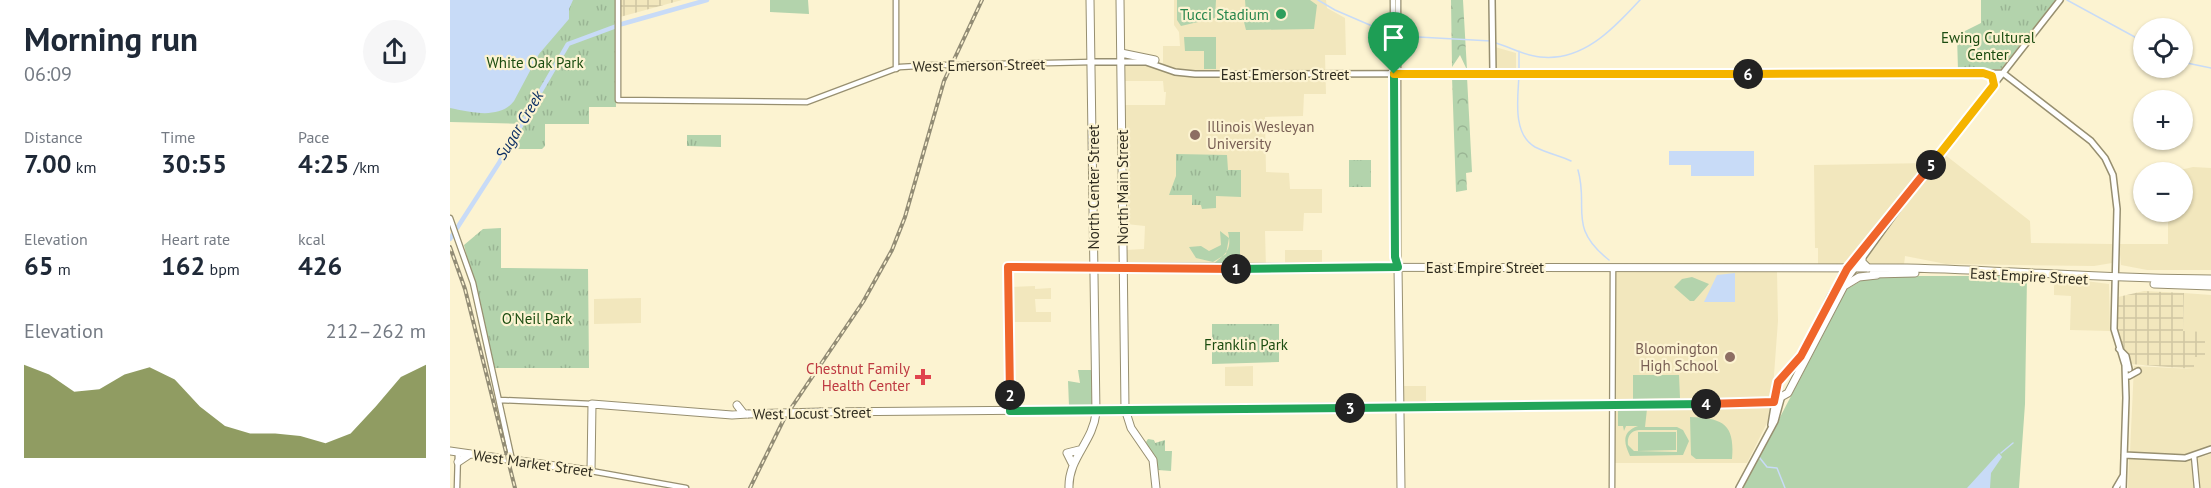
<!DOCTYPE html>
<html lang="en">
<head>
<meta charset="utf-8">
<style>
	:root { --surface:#fff; --page:#f6f6f7; --text:#1f2937; --muted:#747a83; --accent:#627321 }
	body { margin:0; font-family:"PT Sans",sans-serif; background:var(--page); color:var(--text); height:100vh; display:flex; flex-direction:column; font-size:22px; white-space:nowrap }
	* { box-sizing:border-box; margin:0 }
	p { font-size:20px; color:var(--muted) }
	.icon { flex:none; width:33px; height:33px; fill:none; stroke:currentColor; stroke-width:2; stroke-linecap:round; stroke-linejoin:round }
	.map { position:relative; flex:1; overflow:hidden }
	.details { display:flex; flex-direction:column; background:var(--surface); width:450px }
	.details>* { flex:none }
	.fabs { position:absolute; left:1683px; top:18px; display:grid; gap:12px }
	.fabs a { display:grid; place-items:center; width:60px; height:60px; border-radius:50%; background:var(--surface); box-shadow:0 2px 4px #0004; font-size:30px }
	.pin { position:absolute; display:grid; place-items:center; width:51px; height:51px; color:#fff; margin:-62px -26px; border-radius:50% 50% 50% 0; rotate:-45deg; box-shadow:0 0 6px #0007 }
	.pin .icon { rotate:45deg }
	.km { position:absolute; width:30px; height:30px; margin:-15px; border-radius:50%; background:#222; color:#fff; font-size:16px; line-height:30px; text-align:center }
	.round { display:grid; place-items:center; flex:none; width:63px; height:63px; border-radius:32px; background:var(--page) }
	.summary { display:flex; align-items:center; justify-content:space-between; height:102px; padding:0 24px }
	h1 { font-size:33px; font-weight:700; line-height:45px }
	.figures { display:grid; grid-template-columns:repeat(3,1fr); gap:9px; height:102px; padding:6px 24px }
	.figures div { display:grid; align-content:center }
	.figures b { font-size:26px; font-weight:700 }
	.figures small { font-size:16px; font-weight:400 }
	.figures p { font-size:16px }
	.chart { height:168px; padding:12px 24px }
	.chart p { display:flex; justify-content:space-between }
	.chart svg { width:100%; height:108px; margin-top:6px; fill:var(--accent); opacity:.7 }
	main { display:flex; flex:1; min-height:0 }
	.map>svg:first-child { display:block }
</style>
</head>
<body>
<main>
<section class="details">
<div class="summary"><div><h1>Morning run</h1><p>06:09</p></div><a class="round"><svg class="icon" aria-label="share" viewBox="0 0 24 24"><path d="M12 15V3M7 8l5-5 5 5M5 13v7h14v-7"/></svg></a></div>
<div class="figures">
<div><p>Distance</p><b>7.00<small> km</small></b></div>
<div><p>Time</p><b>30:55</b></div>
<div><p>Pace</p><b>4:25<small> /km</small></b></div>
</div>
<div class="figures">
<div><p>Elevation</p><b>65<small> m</small></b></div>
<div><p>Heart rate</p><b>162<small> bpm</small></b></div>
<div><p>kcal</p><b>426</b></div>
</div>
<div class="chart"><p><span>Elevation</span>212–262 m</p>
<svg viewBox="0 0 160 44" preserveAspectRatio="none"><path d="M0 44V6L10 10L20 17L30 16L40 10L50 7L60 12L70 23L80 31L90 34L100 34L110 35L120 38L130 34L140 23L150 11L160 6V44z"/></svg>
</div>
</section>
<div class="map">
<svg width="1761" height="488" viewBox="0 0 1761 488">
	<defs>
		<pattern id="industrial-grid" width="8" height="8" patternUnits="userSpaceOnUse" patternTransform="scale(1.5)"><rect width="8" height="8" fill="#f2e7bd"/><path d="M0 4h8M4 0v8" fill="none" stroke="#d0c6a2"/></pattern>
		<pattern id="forest-crowns" width="20" height="18" patternUnits="userSpaceOnUse" patternTransform="scale(1.5)"><rect width="20" height="18" fill="#b3d3ac"/><path d="M2 6a3 3 0 1 1 6 0M12 15a3 3 0 1 1 6 0" fill="none" stroke="#9ab594"/></pattern>
		<pattern id="park-tufts" width="24" height="20" patternUnits="userSpaceOnUse" patternTransform="scale(1.5)"><rect width="24" height="20" fill="#b3d3ac"/><path d="M3 7l-1-3M5 7V3M7 7l1-3M15 17l-1-3M17 17v-4M19 17l1-3" fill="none" stroke="#9ab594"/></pattern>
	</defs>
	<rect width="100%" height="100%" fill="#fcf3d1"/>
	<path fill="#f2e7bd" d="M724 0H876L877 8 895 18 896 55H875L876 94H854L853 116 815 117 816 172 839 173 840 189H872V213H854L853 231H815L816 268 676 263V250L694 249 695 226 676 224 674 105H715L716 92H714L713 81H674V66L694 64 713 68V46H730L729 32 724 25Z
		M1045 47 1066 53V71L1047 69Z
		M1494 154 1580 221 1581 243 1662 244V263L1644 266 1496 264 1455 256 1454 265 1418 266 1414 258 1416 255Z
		M1479 163 1400 262 1394 266 1368 268V248H1365L1364 165Z
		M1743 167 1761 168V270H1697L1671 265 1669 244H1718V212H1732V172H1722Z
		M835 250H872V267H835Z
		M1165 271H1327L1328 321 1321 415 1297 463H1164Z
		M1604 277 1659 284 1660 331 1620 330 1621 296 1604 295Z
		M585 286V289L601 288V299H585L586 312H601V322H561L560 287Z
		M1734 293 1761 295V446L1737 455 1680 452 1684 366 1743 369 1744 357H1755V332H1733Z
		M191 298V323L144 324V299Z
		M803 366V386H775V367Z
		M953 386H976V405L953 404Z
		M1761 454V488H1678L1679 459 1741 460Z"/>
	<path fill="url(#industrial-grid)" d="M170 0H232L170 17Z
		M1694 291 1734 293 1733 331 1755 332V357H1744V369L1680 364 1667 331 1668 297Z"/>
	<path fill="#b3d3ac" fill-rule="evenodd" d="M320 0H358L359 14 320 12Z
		M727 0H766L765 18 731 26 727 20Z
		M795 0H860L867 5 864 29 796 30 793 18 796 13Z
		M734 37H766V69H754V51H735Z
		M770 231 779 238 776 254 763 262 746 258 739 247 751 246 759 251 771 245Z
		M778 232H790V259L784 266 762 265C773 255 783 252 778 232Z
		M1456 276H1577L1575 404 1569 488H1293L1397 289 1414 279Z
		M1242 277 1259 284 1244 301H1240L1224 287 1232 279Z
		M628 370H642V406H619L618 381 630 383Z
		M1229 375 1230 398 1183 399V375Z
		M1168 409H1197L1195 427H1227L1233 430 1239 441 1233 455 1180 456C1174 443 1171 432 1188 426H1176L1174 431 1173 426H1168ZM1189 430H1227V452L1184 451 1178 445C1177 437 1180 431 1189 430Z
		M1240 417C1273 418 1285 424 1282 459H1246L1241 455Z
		M1188 432H1226V450L1188 451Z"/>
	<path fill="url(#forest-crowns)" d="M1001 0H1013L1017 70 1010 55 1002 67Z
		M1002 77H1017L1022 172 1016 173 1017 190 1006 192Z"/>
	<path fill="url(#park-tufts)" d="M0 0H167L166 107H139V124H95V146L92 149H62L74 124 0 122Z
		M1531 0H1606L1551 69 1508 71 1507 35 1531 23Z
		M237 135H271V147L237 146Z
		M726 154 777 155 778 170H791V197L766 196V208L752 209 751 205H742V195H719L726 176Z
		M899 160H921V187H899Z
		M51 228V268L138 269 139 368H45L14 245 33 229Z
		M762 324H829V362L762 364Z
		M698 439 704 440 705 443 715 440V451H722L721 471 708 470 696 442Z"/>
	<path fill="#c8dbf7" d="M0 0H123L119 9V19L89 54 64 101C50 120 20 112 0 108Z
		M1219 151H1304V176H1241V165H1219Z
		M1285 273V302H1254L1267 275Z
		M1549 453 1552 457 1541 473 1540 488H1517Z"/>
	<g fill="none" stroke-linecap="round" stroke-linejoin="round">
		<path stroke="#c8dbf7" stroke-width="1.5" d="M868 0 885 10 943 35
			M1617 0 1694 42
			M950 36 1041 41
			M1046 43C1060 47 1075 56 1090 57 1133 62 1163 29 1190 0
			M1069 51V71
			M1732 62 1761 68
			M1069 75C1068 97 1062 134 1085 147 1097 153 1110 156 1121 161
			M1128 170C1139 208 1117 227 1159 260
			M1551 453 1563 443
			M1309 457 1317 467 1327 468 1335 488"/>
		<path stroke="#c8dbf7" stroke-width="4.5" d="M0 239 49 163 118 44 172 24 257 0"/>
		<defs>
			<path id="tertiary" d="M168 0V100L357 102 450 67 485 65
				M943 0 945 257 948 267
				M948 0V267
				M504 65 642 62
				M446 69V0
				M0 218 23 283 62 460
				M50 400 142 404
				M1744 456 1747 488
				M141 471 236 488
				M7 488 8 452
				M1162 488 1163 268"/>
			<path id="secondary" d="M1042 0 1043 73
				M642 62H696L725 72 745 74 1553 73
				M1553 73 1641 141 1655 158 1663 175 1667 209 1664 329 1675 365 1676 398 1673 488
				M1393 285 1463 188 1610 0
				M1669 349 1676 356 1679 369
				M1679 376 1688 371
				M1321 425 1328 383 1351 356 1380 297 1400 264 1461 190
				M1674 455 1735 458 1761 449
				M1289 488 1325 421 1331 399
				M1666 488 1673 476"/>
			<path id="primary" d="M670 0 675 409 681 428 703 460 706 488
				M671 53 705 60
				M1412 258V262L1418 268
				M948 267 951 488
				M1423 274 1465 273
				M1704 284 1761 286
				M287 405 294 414
				M560 411 558 267 1457 268C1558 270 1660 279 1761 279
				M371 412 1320 403 1338 393 1394 286 1409 277 1427 275
				M0 451 141 471 142 404 282 415 298 414
				M8 462 20 454
				M622 463 617 453 629 450
				M619 488C618 458 643 442 646 413L640 0"/>
		</defs>
		<use href="#tertiary" stroke="#978f70" stroke-width="7"/>
		<use href="#secondary" stroke="#978f70" stroke-width="8"/>
		<use href="#primary" stroke="#978f70" stroke-width="9"/>
		<use href="#tertiary" stroke="#fff" stroke-width="4.5"/>
		<use href="#secondary" stroke="#fff" stroke-width="5"/>
		<use href="#primary" stroke="#fff" stroke-width="7"/>
		<defs>
			<path id="rail" d="M0 247 15 289 65 488
				M300 488 335 417 413 302 442 250 455 217 494 81 532 0"/>
		</defs>
		<use href="#rail" stroke="#928c75" stroke-width="4"/>
		<use href="#rail" stroke="#fcf3d1" stroke-width="1.5" stroke-dasharray="4.5" stroke-linecap="butt"/>
		<defs>
			<path id="tertiary-bridge" d="M485 65H504"/>
			<path id="primary-bridge" d="M298 414 371 412"/>
		</defs>
		<use href="#tertiary-bridge" stroke="#978f70" stroke-width="7" stroke-linecap="butt"/>
		<use href="#primary-bridge" stroke="#978f70" stroke-width="9" stroke-linecap="butt"/>
		<use href="#tertiary-bridge" stroke="#fff" stroke-width="4.5"/>
		<use href="#primary-bridge" stroke="#fff" stroke-width="7"/>
	</g>
	<g fill="none" stroke-linecap="round" stroke-linejoin="round">
		<defs>
			<path id="split-1" d="M786 269 948 267 945 257 944 74"/>
			<path id="split-2" d="M560 395 558 267 786 269"/>
			<path id="split-3" d="M560 395V411L900 408"/>
			<path id="split-4" d="M900 408 1256 404"/>
			<path id="split-5" d="M1256 404 1324 402 1328 382 1351 356 1397 269 1481 165"/>
			<path id="split-6" d="M1298 74 1533 73 1542 76 1544 85 1481 165"/>
			<path id="split-7" d="M944 74H1298"/>
		</defs>
		<use href="#split-1" stroke="#fff" stroke-width="12"/>
		<use href="#split-2" stroke="#fff" stroke-width="12"/>
		<use href="#split-3" stroke="#fff" stroke-width="12"/>
		<use href="#split-4" stroke="#fff" stroke-width="12"/>
		<use href="#split-5" stroke="#fff" stroke-width="12"/>
		<use href="#split-6" stroke="#fff" stroke-width="12"/>
		<use href="#split-7" stroke="#fff" stroke-width="12"/>
		<use href="#split-1" stroke="#22a559" stroke-width="8"/>
		<use href="#split-2" stroke="#f0652b" stroke-width="8"/>
		<use href="#split-3" stroke="#22a559" stroke-width="8"/>
		<use href="#split-4" stroke="#22a559" stroke-width="8"/>
		<use href="#split-5" stroke="#f0652b" stroke-width="8"/>
		<use href="#split-6" stroke="#f5b400" stroke-width="8"/>
		<use href="#split-7" stroke="#f5b400" stroke-width="8"/>
	</g>
	<circle fill="#2e9e5b" stroke="#fcf3d1" stroke-width="2" cx="831" cy="14" r="6"/>
	<g fill="#8d6e63" stroke="#fcf3d1" stroke-width="2">
		<circle cx="745" cy="135" r="6"/>
		<circle cx="1280" cy="357" r="6"/>
	</g>
	<path fill="#e0444e" stroke="#fcf3d1" stroke-width="2" d="M470 368h6v6h6v6h-6v6h-6v-6h-6v-6h6z"/>
	<g text-anchor="middle" dominant-baseline="central" stroke-width="4.5" stroke-linejoin="round" paint-order="stroke">
		<g font-size="15" fill="#27864d" stroke="#fcf3d1" text-anchor="end">
			<text x="819" y="14">Tucci Stadium</text>
		</g>
		<g font-size="15" fill="#1b4c10" stroke="#fcf3d1">
			<text x="1538" y="37">Ewing Cultural<tspan x="1538" dy="17">Center</tspan></text>
			<text x="85" y="62">White Oak Park</text>
			<text x="87" y="318">O'Neil Park</text>
			<text x="796" y="344">Franklin Park</text>
		</g>
		<g font-size="15" fill="#2f2c1f" stroke="#fcf3d1">
			<text transform="translate(529 65) rotate(-1)">West Emerson Street</text>
			<text x="835" y="74">East Emerson Street</text>
			<text transform="translate(643 187) rotate(-90)">North Center Street</text>
			<text transform="translate(672 187) rotate(-90)">North Main Street</text>
			<text x="1035" y="267">East Empire Street</text>
			<text transform="translate(1579 276) rotate(3)">East Empire Street</text>
			<text transform="translate(362 413) rotate(-1)">West Locust Street</text>
			<text transform="translate(83 463) rotate(8)">West Market Street</text>
		</g>
		<g font-size="15" fill="#785e54" stroke="#fcf3d1" text-anchor="start">
			<text x="757" y="126">Illinois Wesleyan<tspan x="757" dy="17">University</tspan></text>
			<text x="1268" y="348" text-anchor="end">Bloomington<tspan x="1268" dy="17">High School</tspan></text>
		</g>
		<g font-size="15" fill="#be3a42" stroke="#fcf3d1" text-anchor="end">
			<text x="460" y="368">Chestnut Family<tspan x="460" dy="17">Health Center</tspan></text>
		</g>
		<g font-size="16" font-style="italic" fill="#0c2f65" stroke="#fcf3d1">
			<text transform="translate(69 125) rotate(-59)">Sugar Creek</text>
		</g>
	</g>
</svg>
<div class="fabs">
<a><svg class="icon" aria-label="locate" viewBox="0 0 24 24"><circle cx="12" cy="12" r="6"/><path d="M12 2v4M12 18v4M2 12h4M18 12h4"/></svg></a>
<a>+</a>
<a>−</a>
</div>
<div class="pin" style="left:944px;top:74px;background:#1e9e55"><svg class="icon" aria-label="arrive" viewBox="0 0 24 24"><path d="M6 21V4h12l-3 4 3 4H6"/></svg></div>
<b class="km" style="left:786px;top:269px">1</b>
<b class="km" style="left:560px;top:395px">2</b>
<b class="km" style="left:900px;top:408px">3</b>
<b class="km" style="left:1256px;top:404px">4</b>
<b class="km" style="left:1481px;top:165px">5</b>
<b class="km" style="left:1298px;top:74px">6</b>
</div>
</main>
</body>
</html>
